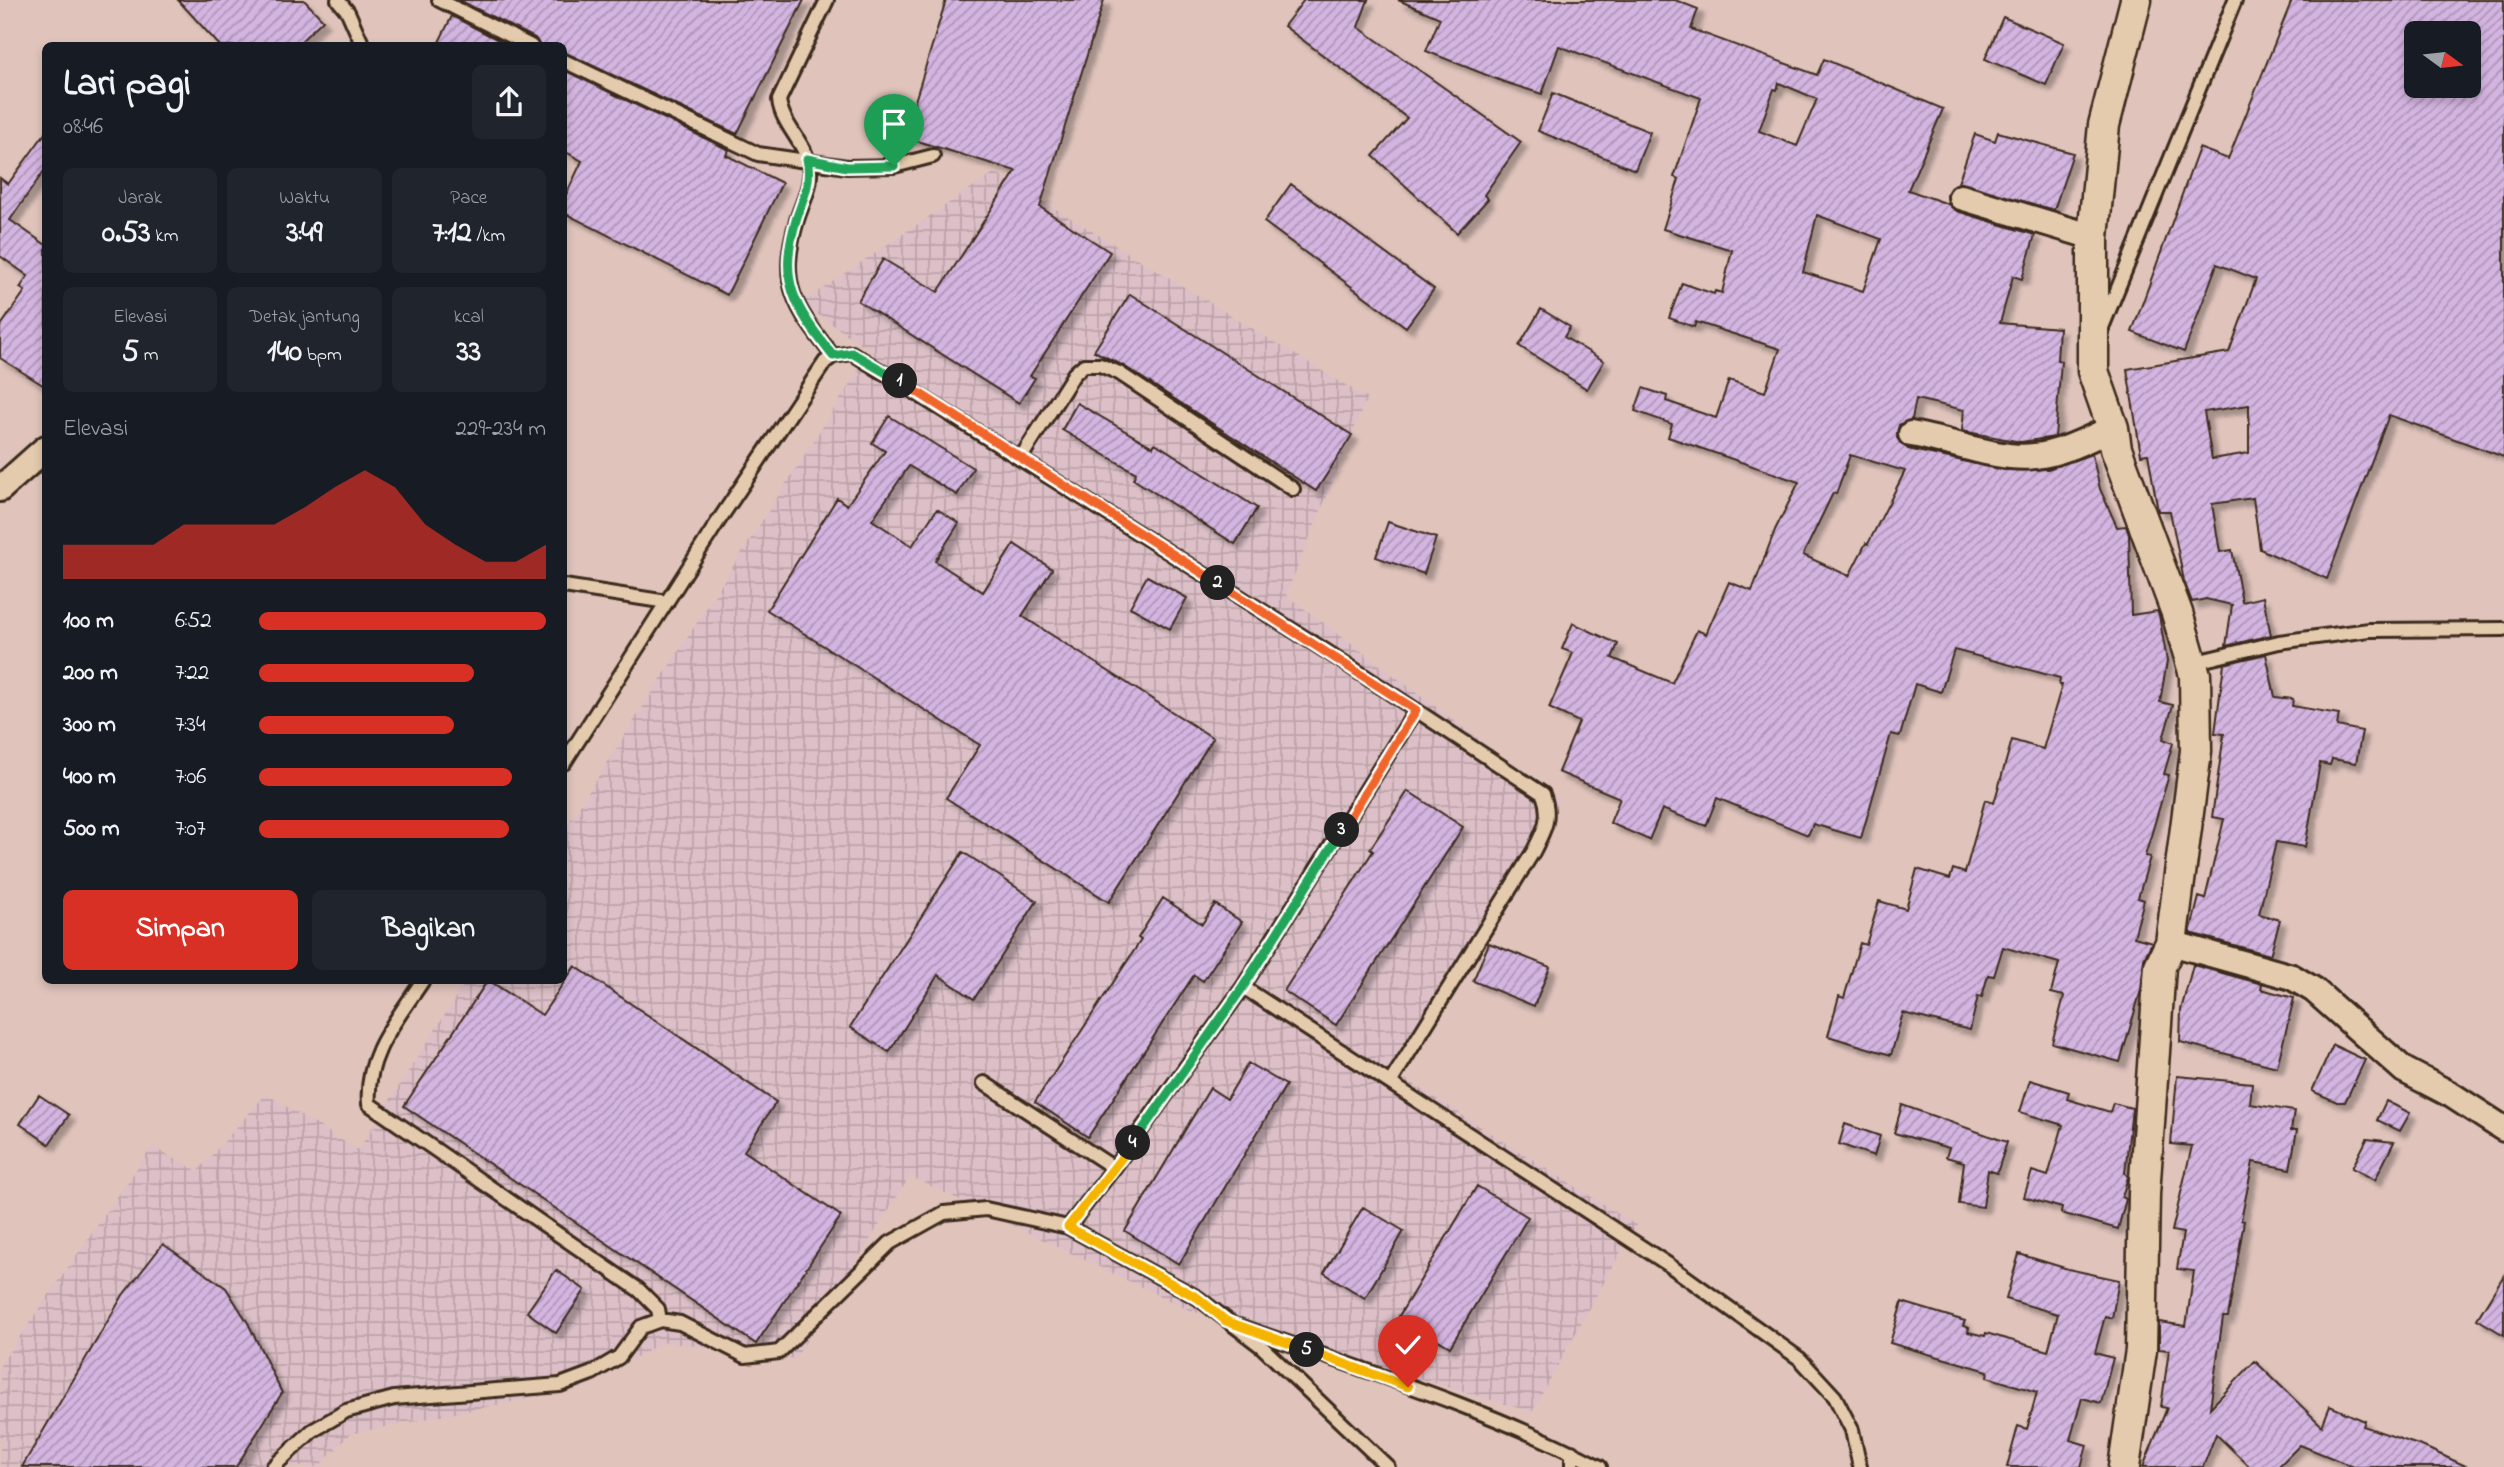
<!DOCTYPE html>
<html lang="id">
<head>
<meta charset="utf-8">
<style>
	:root { --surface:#171b24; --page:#20242c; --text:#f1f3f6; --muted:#9ea1a6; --accent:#d93025 }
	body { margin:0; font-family:"Indie Flower",sans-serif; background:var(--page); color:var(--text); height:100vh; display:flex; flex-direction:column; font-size:26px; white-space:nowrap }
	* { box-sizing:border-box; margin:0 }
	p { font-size:23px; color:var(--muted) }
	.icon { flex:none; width:38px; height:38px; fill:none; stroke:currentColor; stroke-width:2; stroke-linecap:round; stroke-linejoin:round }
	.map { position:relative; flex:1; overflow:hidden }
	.panel { position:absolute; left:42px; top:42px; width:525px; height:942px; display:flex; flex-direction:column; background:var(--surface); border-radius:10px; box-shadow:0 4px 10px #0003 }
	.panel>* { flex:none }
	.needle { width:46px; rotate:105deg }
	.fabs { position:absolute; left:2404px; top:21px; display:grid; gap:14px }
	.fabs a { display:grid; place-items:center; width:77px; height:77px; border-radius:10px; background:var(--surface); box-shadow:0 4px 10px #0003; font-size:35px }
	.pin { position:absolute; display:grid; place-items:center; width:60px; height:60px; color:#fff; margin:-72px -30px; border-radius:50% 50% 50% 0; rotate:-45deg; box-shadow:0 0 7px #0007 }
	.pin .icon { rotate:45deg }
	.km { position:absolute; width:35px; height:35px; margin:-18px; border-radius:50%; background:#222; color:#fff; font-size:19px; line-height:35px; text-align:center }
	.round { display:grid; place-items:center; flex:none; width:74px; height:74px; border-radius:10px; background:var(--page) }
	.head { display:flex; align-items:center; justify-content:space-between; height:119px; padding:0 21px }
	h1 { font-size:38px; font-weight:800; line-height:52px }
	.metrics { display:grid; grid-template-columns:repeat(3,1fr); gap:10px; height:119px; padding:7px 21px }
	.metrics div { display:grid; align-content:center; border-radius:10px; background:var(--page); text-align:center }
	.metrics b { font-size:30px; font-weight:800 }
	.metrics small { font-size:19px; font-weight:400 }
	.metrics p { font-size:19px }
	.chart { height:196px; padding:14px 21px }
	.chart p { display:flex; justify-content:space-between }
	.chart svg { width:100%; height:126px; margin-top:7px; fill:var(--accent); opacity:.7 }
	.button { display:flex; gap:14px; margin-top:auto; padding:14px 21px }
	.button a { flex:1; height:80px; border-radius:10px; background:var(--accent); color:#fff; font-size:28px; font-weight:800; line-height:80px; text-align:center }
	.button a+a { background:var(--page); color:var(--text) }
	ul { padding:0 21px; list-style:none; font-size:23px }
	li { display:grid; grid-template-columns:112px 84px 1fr; align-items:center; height:52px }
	li i { height:18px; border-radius:9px; background:var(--accent) }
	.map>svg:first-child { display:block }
</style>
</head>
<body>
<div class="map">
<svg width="2504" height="1467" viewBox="0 0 2504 1467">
	<defs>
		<pattern id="industrial-grid" width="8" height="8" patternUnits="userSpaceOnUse" patternTransform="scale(1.75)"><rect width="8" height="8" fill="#dcbfc7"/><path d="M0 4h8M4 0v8" fill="none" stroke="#bea4aa"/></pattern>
		<pattern id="building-hatch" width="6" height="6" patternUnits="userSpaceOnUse" patternTransform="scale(1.75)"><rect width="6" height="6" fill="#d4b4e0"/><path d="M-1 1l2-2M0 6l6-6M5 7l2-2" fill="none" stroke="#ad93b5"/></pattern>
		<filter id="shadow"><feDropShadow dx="6" dy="6" stdDeviation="2" flood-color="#0004"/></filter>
	</defs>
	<rect width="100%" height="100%" fill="#e0c4bc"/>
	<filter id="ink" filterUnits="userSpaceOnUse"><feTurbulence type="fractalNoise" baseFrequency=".0143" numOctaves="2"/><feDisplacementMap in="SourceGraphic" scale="14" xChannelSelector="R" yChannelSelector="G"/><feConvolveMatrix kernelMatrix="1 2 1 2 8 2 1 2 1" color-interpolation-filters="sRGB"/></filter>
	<g filter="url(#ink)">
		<path fill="url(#industrial-grid)" d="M995 172 1367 398 1286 595 1559 799 1388 1068 1636 1225 1532 1412 1191 1311 910 1176 795 1359 663 1342 582 1388 350 1434 319 1467H0V1365L152 1147 198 1171 266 1094 358 1150 467 980H564V830L871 351 801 303Z"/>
		<path fill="url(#building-hatch)" stroke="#3b2a1e" stroke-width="2" fill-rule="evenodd" filter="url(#shadow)" d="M178 0H304L323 20 296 46H220Z
			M459 0H804L737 134 564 52V46H540L535 38Z
			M946 0H1104L1040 207 1110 252 1030 376 1035 378 1019 403 858 301 883 259 938 292 1016 171 904 137Z
			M1304 0H1368L1358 27 1521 142 1484 195 1488 199 1457 233 1373 156 1407 118 1284 26Z
			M1398 0H1675L1698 9 1691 29 1817 75 1824 59 1943 109 1908 190 1948 204 1957 211 2035 235 2022 279 2013 276 2000 323 2059 328 2057 360 2061 361 2055 437 2021 442 1962 431 1964 410 1916 399 1912 419 1899 425 1897 438 1908 449 2004 470 2048 469 2092 454 2100 489 2117 527 2126 526 2129 535 2131 615 2157 611 2159 615 2167 661 2160 702 2173 705 2163 739 2173 743 2164 774 2169 775 2145 856 2150 857 2138 898 2144 900 2134 937 2152 942 2144 959 2141 990 2120 1062 2052 1043 2064 996 2051 993 2059 963 2003 947 1994 976 1988 975 1982 997 1978 996 1970 1030 1903 1013 1891 1055 1828 1036 1839 996 1844 998 1860 943 1866 945 1879 901 1906 909 1917 869 1950 879 1953 869 1965 873 1985 800 1994 803 2012 740 2043 749 2062 685H2059L2060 678 1954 650 1941 692 1915 684 1900 736 1891 734 1861 838 1813 824 1808 835 1717 798 1706 826 1662 809 1649 840 1610 823 1620 798 1558 772 1579 722 1549 708 1573 653 1562 649 1573 623 1618 644 1612 658 1672 683 1697 630 1706 634 1729 582 1752 591 1775 530 1799 482 1668 437 1672 424 1635 411 1643 388 1667 396 1666 401 1716 418 1729 380 1765 392 1780 349 1696 322 1694 327 1669 318 1682 283 1714 294 1715 291 1722 293 1732 250 1663 229 1679 179 1674 177 1701 98 1559 46 1542 94 1504 82 1426 51 1440 18ZM1779 83 1817 99 1797 146 1759 131 1774 89 1777 90ZM1817 215 1881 239 1863 291 1803 272ZM1850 455 1905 471 1868 544 1866 543 1849 576 1803 555 1833 493 1836 494Z
			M2292 0H2504V457L2389 415 2327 579 2260 549 2253 498 2212 504 2220 552 2232 550 2242 602 2263 597 2271 635 2226 646 2232 605 2206 599 2192 602 2184 581 2170 511H2158L2148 454 2141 455 2127 369 2229 352 2256 279 2217 264 2184 352 2132 332 2199 148 2228 159ZM2417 33H2469V86H2417ZM2249 405V453L2212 459 2204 412Z
			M452 16 510 46H437Z
			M2003 17 2064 43 2046 85 1985 59Z
			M564 70 729 150 726 155 782 183 727 295 564 213V199L582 161 564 151Z
			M1553 93 1650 132 1635 170 1538 131Z
			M46 132V168L10 220 46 245V387L0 358V327L25 291 20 288 28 276 0 256V178L8 184Z
			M1998 132 2073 153 2054 210 1958 183 1975 134 1995 141Z
			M1291 184 1434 289 1406 327 1264 222Z
			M1130 294 1352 435 1316 491 1124 366 1094 351Z
			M1541 309 1570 327 1564 337 1604 361 1587 389 1519 346Z
			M1077 403 1153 447 1155 443 1257 508 1235 544 1133 479 1136 473 1062 430Z
			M889 416 973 468 957 495 909 466 872 520 912 546 937 509 959 523 935 561 983 592 1014 544 1052 569 1022 616 1213 738 1109 902 946 798 980 745 767 610 837 498 847 505 885 451 872 443Z
			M1388 522 1436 538 1424 574 1376 557Z
			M1147 576 1187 598 1170 629 1130 607Z
			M2266 654 2275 697 2293 699 2292 706 2339 714 2337 726 2362 731 2356 763 2332 759 2330 765 2320 763 2305 847 2276 842 2259 914 2280 920 2270 955 2190 933 2199 897 2205 899 2224 819 2212 817 2224 734 2215 733 2224 664Z
			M1408 791 1463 827 1336 1025 1284 991 1373 851 1370 849Z
			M963 852 1037 901 974 999 938 975 889 1052 850 1027Z
			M1163 898 1202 924 1215 904 1242 922 1203 981 1194 975 1088 1137 1035 1102 1141 940 1138 938Z
			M1489 943 1550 967 1534 1006 1473 981Z
			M2193 965 2262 984 2261 989 2294 998 2277 1067 2180 1042 2181 1010Z
			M575 966 776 1102 744 1151 841 1216 756 1344 404 1106 488 980 542 1015Z
			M2333 1045 2365 1060 2345 1102H2337L2312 1091Z
			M1248 1063 1286 1085 1179 1264 1125 1231 1210 1088 1227 1099Z
			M2177 1076 2252 1083 2250 1104 2294 1111 2291 1130H2297L2290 1169 2253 1162 2241 1220 2244 1221 2228 1317H2223L2210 1408 2255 1361 2322 1426 2330 1406 2365 1421 2363 1426 2424 1447 2468 1467H2354L2300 1445 2278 1467H2250L2216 1434 2203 1467H2143L2167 1408 2161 1407 2169 1350 2159 1349V1322L2186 1326 2194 1271 2177 1269 2183 1233 2172 1231 2192 1146 2171 1144Z
			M2030 1080 2069 1092 2067 1099 2110 1112 2113 1103 2132 1108 2125 1173 2128 1177 2122 1197 2126 1199 2118 1229 2061 1213 2062 1208 2024 1197 2032 1171 2048 1176 2063 1125 2020 1112Z
			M39 1095 69 1115 49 1144 20 1124Z
			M2386 1101 2410 1113 2400 1131 2377 1120Z
			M1902 1105 2007 1142 1997 1173 1988 1170 1983 1207 1959 1204 1964 1162 1946 1157 1949 1148 1894 1133Z
			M1845 1124 1880 1136 1874 1156 1839 1144Z
			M2367 1139 2394 1142 2375 1180 2352 1168Z
			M1477 1186 1528 1217 1450 1347 1399 1316Z
			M1363 1207 1404 1231 1365 1298 1324 1273Z
			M163 1244 226 1288 248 1323 282 1393 236 1467H22L123 1295Z
			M2019 1254 2068 1269 2119 1280 2112 1318 2105 1316 2095 1353 2113 1358 2101 1403 2082 1398 2070 1440 2087 1445 2081 1467H2007L2018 1426 2027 1429 2037 1392 1987 1377 1988 1371 1890 1343 1902 1302 1965 1321 1963 1326 1969 1328 1968 1332 1985 1336 1986 1333 2048 1351 2058 1314 2006 1299Z
			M556 1270 585 1290 556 1333 527 1312Z
			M2504 1275V1335L2477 1319Z"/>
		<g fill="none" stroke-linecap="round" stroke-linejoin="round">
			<defs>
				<path id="service" d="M338 0 348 12 363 46
					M439 0 531 46
					M827 0 779 100C782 127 810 146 810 173 811 188 801 206 797 220 778 285 794 306 833 356
					M564 61 758 154 847 167 894 166 933 156
					M2101 330 2235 0
					M1020 459 1074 374 1084 365H1100L1119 373 1293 489
					M564 586 667 602
					M2192 663 2279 642 2369 630 2504 629
					M564 763 717 523 825 362 833 356 852 353 1340 660 1543 794C1552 817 1544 831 1533 852L1390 1083
					M423 980C397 1020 365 1054 369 1104L639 1290 658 1309 660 1320
					M1243 987 1416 710
					M984 1083 1114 1168
					M1068 1227 1114 1168 1243 987 1669 1265 1800 1359 1835 1397 1852 1430 1860 1467
					M1239 1326C1357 1368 1489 1409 1600 1467
					M1572 1452V1467
					M273 1467 312 1431 346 1411 394 1398 560 1385 592 1373 619 1357 641 1327 660 1320 680 1323 745 1356 779 1352 890 1243 944 1213 986 1209 1068 1227 1198 1298 1261 1346 1388 1467"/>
				<path id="minor" d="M1961 197 2093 237
					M1911 434C1949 440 1998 461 2035 456 2063 453 2088 439 2113 428
					M0 489 46 448
					M2171 943 2292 977 2314 990 2404 1070 2450 1094 2504 1129"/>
				<path id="tertiary" d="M2124 1467 2141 1350 2144 1194 2160 966 2171 943 2196 751 2195 675 2177 613 2116 449 2113 428 2093 371V237L2104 125 2136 0"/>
			</defs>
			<use href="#service" stroke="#3b2a1e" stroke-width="18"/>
			<use href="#minor" stroke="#3b2a1e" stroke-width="30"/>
			<use href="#tertiary" stroke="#3b2a1e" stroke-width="35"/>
			<use href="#service" stroke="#e5cbad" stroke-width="12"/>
			<use href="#minor" stroke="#e5cbad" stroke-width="24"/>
			<use href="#tertiary" stroke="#e5cbad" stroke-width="30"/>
		</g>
	</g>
	<g fill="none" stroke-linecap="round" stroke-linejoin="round" filter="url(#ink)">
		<defs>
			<path id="split-1" d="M894 166 847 167 807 159C812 180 804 197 797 217 777 282 794 306 833 356L852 353 900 381"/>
			<path id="split-2" d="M900 381 1218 583"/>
			<path id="split-3" d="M1218 583 1416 710 1342 830"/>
			<path id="split-4" d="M1133 1143 1243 987 1342 830"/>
			<path id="split-5" d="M1133 1143 1068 1227 1198 1298 1226 1321 1307 1350"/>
			<path id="split-6" d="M1307 1350 1408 1387"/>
		</defs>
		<use href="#split-1" stroke="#fff" stroke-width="14"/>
		<use href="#split-2" stroke="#fff" stroke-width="14"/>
		<use href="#split-3" stroke="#fff" stroke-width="14"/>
		<use href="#split-4" stroke="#fff" stroke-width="14"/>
		<use href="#split-5" stroke="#fff" stroke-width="14"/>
		<use href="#split-6" stroke="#fff" stroke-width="14"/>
		<use href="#split-1" stroke="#22a559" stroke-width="9"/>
		<use href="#split-2" stroke="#f0652b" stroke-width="9"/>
		<use href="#split-3" stroke="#f0652b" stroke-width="9"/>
		<use href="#split-4" stroke="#22a559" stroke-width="9"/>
		<use href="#split-5" stroke="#f5b400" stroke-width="9"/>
		<use href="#split-6" stroke="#f5b400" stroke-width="9"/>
	</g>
</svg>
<div class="fabs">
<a><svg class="needle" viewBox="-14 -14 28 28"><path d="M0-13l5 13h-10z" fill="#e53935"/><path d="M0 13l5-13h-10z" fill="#9ea1a6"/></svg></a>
</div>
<div class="pin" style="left:894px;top:166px;background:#1e9e55"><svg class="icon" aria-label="arrive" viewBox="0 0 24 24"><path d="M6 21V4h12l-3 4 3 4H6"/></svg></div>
<div class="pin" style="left:1408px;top:1387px;background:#d93025"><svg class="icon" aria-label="check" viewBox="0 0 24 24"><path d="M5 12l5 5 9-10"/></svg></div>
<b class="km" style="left:900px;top:381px">1</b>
<b class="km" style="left:1218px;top:583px">2</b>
<b class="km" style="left:1342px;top:830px">3</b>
<b class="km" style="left:1133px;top:1143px">4</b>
<b class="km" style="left:1307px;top:1350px">5</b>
<section class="panel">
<div class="head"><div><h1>Lari pagi</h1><p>08:46</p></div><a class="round"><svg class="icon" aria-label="share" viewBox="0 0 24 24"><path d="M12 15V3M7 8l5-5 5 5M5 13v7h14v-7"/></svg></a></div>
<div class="metrics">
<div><p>Jarak</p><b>0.53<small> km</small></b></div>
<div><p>Waktu</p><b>3:49</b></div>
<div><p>Pace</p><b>7:12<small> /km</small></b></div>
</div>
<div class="metrics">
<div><p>Elevasi</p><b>5<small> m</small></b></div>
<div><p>Detak jantung</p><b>140<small> bpm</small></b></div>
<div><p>kcal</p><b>33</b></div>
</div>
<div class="chart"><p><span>Elevasi</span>229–234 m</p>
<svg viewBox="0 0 160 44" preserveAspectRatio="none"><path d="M0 44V32L10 32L20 32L30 32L40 25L50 25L60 25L70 25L80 19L90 12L100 6L110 12L120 25L130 32L140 38L150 38L160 32V44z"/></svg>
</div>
<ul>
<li><b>100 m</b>6:52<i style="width:100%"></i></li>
<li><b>200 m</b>7:22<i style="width:75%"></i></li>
<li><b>300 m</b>7:34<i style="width:68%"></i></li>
<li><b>400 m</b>7:06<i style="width:88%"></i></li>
<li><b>500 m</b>7:07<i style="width:87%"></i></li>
</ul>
<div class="button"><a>Simpan</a><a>Bagikan</a></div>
</section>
</div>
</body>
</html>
